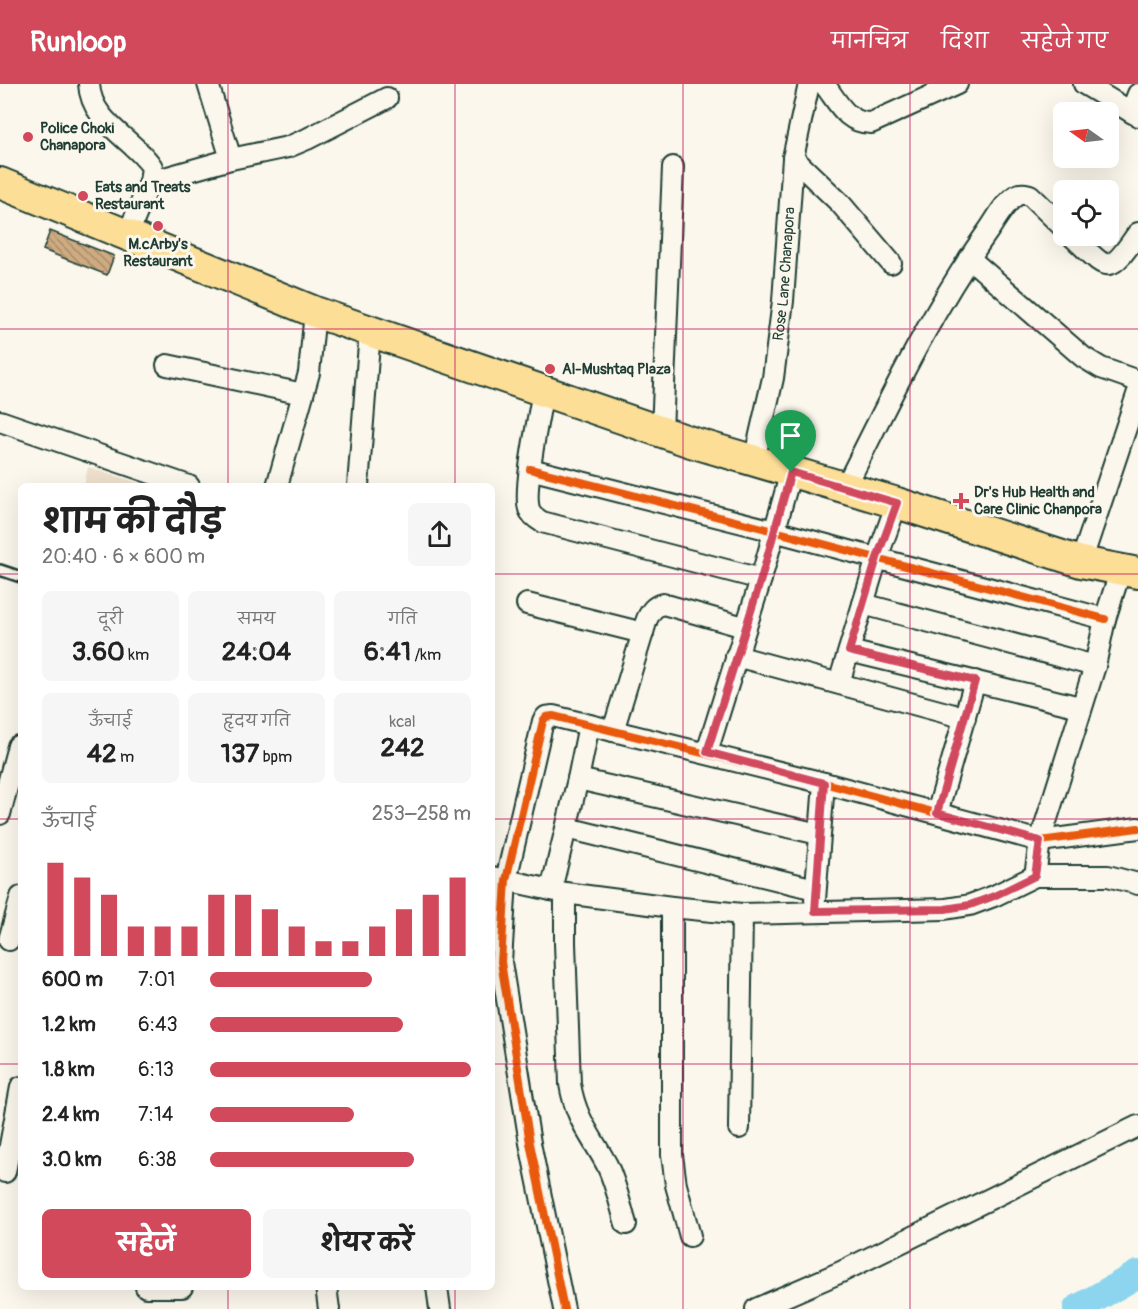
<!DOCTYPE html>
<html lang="hi">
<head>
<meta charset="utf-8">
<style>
	:root { --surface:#fff; --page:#f6f6f6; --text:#222; --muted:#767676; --accent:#d1495b }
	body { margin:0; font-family:Pangolin,"Playpen Sans Deva",sans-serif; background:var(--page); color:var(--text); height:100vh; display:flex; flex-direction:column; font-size:22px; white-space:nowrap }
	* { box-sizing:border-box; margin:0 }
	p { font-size:20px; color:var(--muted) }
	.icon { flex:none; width:33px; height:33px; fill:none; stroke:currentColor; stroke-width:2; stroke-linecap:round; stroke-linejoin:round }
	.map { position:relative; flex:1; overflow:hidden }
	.drawer { position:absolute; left:18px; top:399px; width:477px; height:807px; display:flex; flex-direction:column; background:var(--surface); border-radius:9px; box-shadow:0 6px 24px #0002 }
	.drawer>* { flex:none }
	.needle { width:39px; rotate:284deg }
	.controls { position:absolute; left:1053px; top:18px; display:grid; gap:12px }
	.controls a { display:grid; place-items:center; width:66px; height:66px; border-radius:9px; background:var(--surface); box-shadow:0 6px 24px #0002; font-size:30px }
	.pin { position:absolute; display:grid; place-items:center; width:51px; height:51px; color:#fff; margin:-62px -26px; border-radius:50% 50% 50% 0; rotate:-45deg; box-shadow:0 0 6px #0007 }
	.pin .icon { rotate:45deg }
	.round { display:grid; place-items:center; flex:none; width:63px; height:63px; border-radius:9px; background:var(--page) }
	.head { display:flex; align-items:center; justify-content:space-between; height:102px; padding:0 24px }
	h1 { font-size:33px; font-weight:700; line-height:45px }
	.figures { display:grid; grid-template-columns:repeat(3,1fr); gap:9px; height:102px; padding:6px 24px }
	.figures div { display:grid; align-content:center; border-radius:9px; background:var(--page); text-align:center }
	.figures b { font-size:26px; font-weight:700 }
	.figures small { font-size:16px; font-weight:400 }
	.figures p { font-size:16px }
	.chart { height:168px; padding:12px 24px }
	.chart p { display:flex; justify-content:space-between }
	.chart svg { width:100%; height:108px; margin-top:6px; stroke:var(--accent); stroke-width:6 }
	.cta { display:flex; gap:12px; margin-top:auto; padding:12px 24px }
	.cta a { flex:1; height:69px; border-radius:9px; background:var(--accent); color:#fff; font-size:24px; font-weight:700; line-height:69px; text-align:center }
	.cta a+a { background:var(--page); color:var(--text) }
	ul { padding:0 24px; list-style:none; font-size:20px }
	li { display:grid; grid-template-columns:96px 72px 1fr; align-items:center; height:45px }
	li i { height:15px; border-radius:8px; background:var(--accent) }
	header { display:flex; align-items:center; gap:36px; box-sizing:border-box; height:84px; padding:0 30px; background:var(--accent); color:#fff }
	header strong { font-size:28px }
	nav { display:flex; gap:33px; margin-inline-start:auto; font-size:21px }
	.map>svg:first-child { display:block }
</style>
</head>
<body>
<header>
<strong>Runloop</strong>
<nav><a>मानचित्र</a><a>दिशा</a><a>सहेजे गए</a></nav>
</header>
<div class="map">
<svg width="1138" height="1225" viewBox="0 0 1138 1225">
	<defs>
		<pattern id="building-back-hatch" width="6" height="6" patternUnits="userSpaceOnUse" patternTransform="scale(1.5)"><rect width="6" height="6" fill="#ceab81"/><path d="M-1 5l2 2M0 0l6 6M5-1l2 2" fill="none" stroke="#a78c6a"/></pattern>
	</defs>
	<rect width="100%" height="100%" fill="#fbf7ec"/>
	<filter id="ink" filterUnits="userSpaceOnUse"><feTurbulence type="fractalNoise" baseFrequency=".0167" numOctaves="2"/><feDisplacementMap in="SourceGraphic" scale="12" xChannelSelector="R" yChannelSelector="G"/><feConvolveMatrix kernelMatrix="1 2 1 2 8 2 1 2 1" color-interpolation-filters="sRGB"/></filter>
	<g filter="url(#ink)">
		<path fill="#eee0cc" d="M88 383 148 402H84Z"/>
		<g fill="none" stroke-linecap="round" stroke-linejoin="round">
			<path stroke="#8dd5ee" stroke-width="28" d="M1077 1225 1138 1190"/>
		</g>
		<path fill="url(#building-back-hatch)" stroke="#1f3d34" stroke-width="1.5" d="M50 147 114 172 107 191 43 166Z"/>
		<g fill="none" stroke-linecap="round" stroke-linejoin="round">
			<defs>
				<path id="lane" d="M0 486 21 493"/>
				<g id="street">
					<path d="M89 0C91 39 133 54 152 83L150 98 127 152"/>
					<path d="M208 0 231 75"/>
					<path d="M824 0C838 18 846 39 871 39L957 0"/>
					<path d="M1084 0 1138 32"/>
					<path d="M1131 28 1138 10"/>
					<path d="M793 74 840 119 891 179"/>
					<path d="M150 98 231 75 288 63 307 55 387 14"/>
					<path d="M1072 152C1108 186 1107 194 1138 149"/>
					<path d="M969 174 1083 273 1101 284 1138 297"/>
					<path d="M167 281 303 310"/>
					<path d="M543 307C539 331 523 405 529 425 531 431 537 435 542 438L761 495"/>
					<path d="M0 337 189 402"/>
					<path d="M662 348 673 83"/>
					<path id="s1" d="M754 377 773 294 783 217 793 74 809 0"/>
					<path d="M530 385 774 447 1105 535"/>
					<path d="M277 402 309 289 315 228"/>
					<path d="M358 402 370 247"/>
					<path d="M845 404C889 317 931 227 988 147 996 136 1004 119 1017 111 1021 109 1025 110 1030 111L1064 144"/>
					<path d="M1081 478 1138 308"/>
					<path d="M527 520 643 549"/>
					<path d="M863 520 1095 582"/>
					<path d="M849 567 1080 623"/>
					<path d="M736 572 965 634"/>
					<path d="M839 599 877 474 897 419"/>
					<path d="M613 647 647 535C651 527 654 522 663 520L744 543"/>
					<path d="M707 668 761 495 791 388"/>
					<path d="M578 695 819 750"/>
					<path d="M937 729 975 597"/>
					<path d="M0 730 18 662"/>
					<path d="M567 744 815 805"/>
					<path d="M1035 792 1040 757 1095 582 1105 535 1121 485"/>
					<path d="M492 793 565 809 672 823 742 830 945 825 970 821 994 812 1035 792H1108L1138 800"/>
					<path d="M551 806 578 695 589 641"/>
					<path d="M565 809V859L570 1000C576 1036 591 1051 607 1081 616 1100 620 1120 626 1140"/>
					<path d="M815 816 824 699"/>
					<path d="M672 823V1071L676 1101 690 1152"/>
					<path d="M9 856 21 813"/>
					<path d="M739 1044 742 830"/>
					<path d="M5 1088 21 1003"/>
					<path d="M146 1203H182"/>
					<path d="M326 1203 329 1225"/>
					<path d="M437 1203 440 1225"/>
					<path d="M564 1225 530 1059 501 878 506 796 543 637 546 633 553 632 824 699 1040 757 1138 744"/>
					<path d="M756 1225 841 1188 1138 1042"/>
				</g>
				<path id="primary" d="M0 99 315 228 691 358 897 419 1081 478 1138 489"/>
			</defs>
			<use href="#lane" stroke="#1f3d34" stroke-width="14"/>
			<use href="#street" stroke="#1f3d34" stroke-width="24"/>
			<use href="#primary" stroke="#1f3d34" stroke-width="34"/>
			<use href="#lane" stroke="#fbf7ec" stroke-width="9"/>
			<use href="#street" stroke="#fbf7ec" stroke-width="20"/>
			<use href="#primary" stroke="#fcde96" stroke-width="30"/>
			<defs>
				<path id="cycleway" d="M530 385 774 447 1105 535
					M564 1225 530 1059 501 878 506 796 543 637 546 633 553 632 824 699 1040 757 1138 744"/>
			</defs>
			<use href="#cycleway" stroke="#fbf7ec" stroke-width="11"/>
			<use href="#cycleway" stroke="#e8590c" stroke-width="8"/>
		</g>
	</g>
	<g fill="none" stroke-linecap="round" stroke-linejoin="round" filter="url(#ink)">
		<defs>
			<path id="route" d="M791 388 897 419 877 474 849 567 975 597 937 729 1040 757 1035 792 994 812 970 821 945 825 815 827 824 699 707 668 761 495Z"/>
		</defs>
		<use href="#route" stroke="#fff" stroke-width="12"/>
		<use href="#route" stroke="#d1495b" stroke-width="8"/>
	</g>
	<path fill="none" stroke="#c2185b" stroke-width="1.5" stroke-opacity="0.55" d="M228 0V402M455 0V402M683 0V1225M910 0V1225M0 245H1138M0 490H21M492 490H1138M0 735H21M492 735H1138M0 980H21M492 980H1138M228 1203V1225M455 1203V1225"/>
	<g fill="#d1495b" stroke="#fbf7ec" stroke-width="2">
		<circle cx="28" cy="53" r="6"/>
		<circle cx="83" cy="112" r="6"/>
		<circle cx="158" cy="142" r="6"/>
		<circle cx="550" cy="285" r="6"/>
		<path d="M958 408h6v6h6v6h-6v6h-6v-6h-6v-6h6z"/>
	</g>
	<g text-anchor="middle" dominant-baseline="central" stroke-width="6" stroke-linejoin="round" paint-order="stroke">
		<g font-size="15" font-weight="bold" fill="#1f3d34" stroke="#fbf7ec" text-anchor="start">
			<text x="40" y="44">Police Choki<tspan x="40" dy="17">Chanapora</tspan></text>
			<text x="95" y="103">Eats and Treats<tspan x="95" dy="17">Restaurant</tspan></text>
			<text x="158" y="160" text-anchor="middle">M.cArby's<tspan x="158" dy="17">Restaurant</tspan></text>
			<text x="562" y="285">Al-Mushtaq Plaza</text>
			<text x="974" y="408">Dr's Hub Health and<tspan x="974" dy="17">Care Clinic Chanpora</tspan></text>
		</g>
		<g font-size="15" fill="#1f3d34" stroke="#fbf7ec">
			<text stroke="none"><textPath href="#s1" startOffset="190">Rose Lane Chanapora</textPath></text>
		</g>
	</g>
</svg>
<div class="controls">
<a><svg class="needle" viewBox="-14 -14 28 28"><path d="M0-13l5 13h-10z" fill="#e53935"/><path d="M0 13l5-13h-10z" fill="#767676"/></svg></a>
<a><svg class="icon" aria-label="locate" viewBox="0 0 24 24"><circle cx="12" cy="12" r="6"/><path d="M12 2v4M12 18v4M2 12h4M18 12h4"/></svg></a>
</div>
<div class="pin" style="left:791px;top:388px;background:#1e9e55"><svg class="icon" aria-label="arrive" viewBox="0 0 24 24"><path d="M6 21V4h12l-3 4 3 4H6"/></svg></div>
<section class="drawer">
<div class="head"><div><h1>शाम की दौड़</h1><p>20:40 · 6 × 600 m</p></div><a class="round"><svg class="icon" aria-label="share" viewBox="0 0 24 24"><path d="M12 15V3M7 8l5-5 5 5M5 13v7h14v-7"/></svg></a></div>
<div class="figures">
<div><p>दूरी</p><b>3.60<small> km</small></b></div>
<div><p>समय</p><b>24:04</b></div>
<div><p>गति</p><b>6:41<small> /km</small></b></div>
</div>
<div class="figures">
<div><p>ऊँचाई</p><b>42<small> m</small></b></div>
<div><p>हृदय गति</p><b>137<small> bpm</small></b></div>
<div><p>kcal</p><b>242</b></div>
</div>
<div class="chart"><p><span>ऊँचाई</span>253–258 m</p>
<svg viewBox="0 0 160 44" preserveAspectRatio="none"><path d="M5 44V6M15 44V12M25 44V19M35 44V32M45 44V32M55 44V32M65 44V19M75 44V19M85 44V25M95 44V32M105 44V38M115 44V38M125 44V32M135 44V25M145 44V19M155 44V12"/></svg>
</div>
<ul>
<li><b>600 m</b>7:01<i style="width:62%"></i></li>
<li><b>1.2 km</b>6:43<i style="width:74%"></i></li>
<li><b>1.8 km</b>6:13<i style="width:100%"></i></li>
<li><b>2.4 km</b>7:14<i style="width:55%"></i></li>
<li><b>3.0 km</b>6:38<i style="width:78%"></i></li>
</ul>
<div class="cta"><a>सहेजें</a><a>शेयर करें</a></div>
</section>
</div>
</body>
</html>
